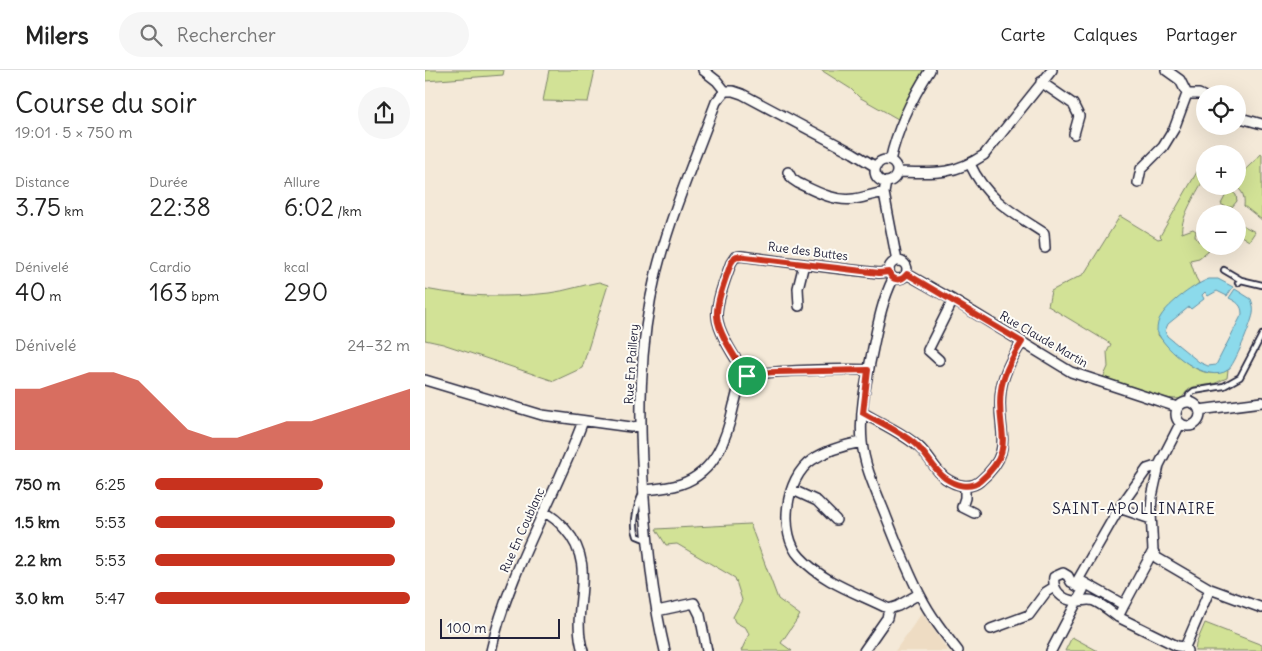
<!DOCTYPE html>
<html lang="fr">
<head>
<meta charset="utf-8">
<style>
	:root { --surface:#fff; --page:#f6f6f6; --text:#222; --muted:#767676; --line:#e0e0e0; --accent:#c8321e }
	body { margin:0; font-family:Delius,sans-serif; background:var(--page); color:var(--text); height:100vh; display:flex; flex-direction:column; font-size:19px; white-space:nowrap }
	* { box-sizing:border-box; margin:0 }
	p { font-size:16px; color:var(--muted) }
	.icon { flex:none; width:28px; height:28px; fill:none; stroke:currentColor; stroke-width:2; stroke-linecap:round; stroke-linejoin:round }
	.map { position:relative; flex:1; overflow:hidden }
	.sheet { display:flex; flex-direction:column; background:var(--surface); width:425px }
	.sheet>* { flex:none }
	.fabs { position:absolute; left:771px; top:15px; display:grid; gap:10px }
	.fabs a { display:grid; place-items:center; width:50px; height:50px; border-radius:50%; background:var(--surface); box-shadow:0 5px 20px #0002; font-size:25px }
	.scale { position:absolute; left:15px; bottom:12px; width:120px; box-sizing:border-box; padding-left:5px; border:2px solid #22223b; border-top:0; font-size:14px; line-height:18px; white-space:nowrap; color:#22223b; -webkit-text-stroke:4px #fdfcf7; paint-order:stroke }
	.pin { position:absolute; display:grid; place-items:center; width:42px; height:42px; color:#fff; margin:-21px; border:2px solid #fff; border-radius:50%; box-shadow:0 1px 5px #0007 }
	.round { display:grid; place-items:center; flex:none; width:52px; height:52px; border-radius:26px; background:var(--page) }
	.head { display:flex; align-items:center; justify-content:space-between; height:85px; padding:0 15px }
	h1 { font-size:28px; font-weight:600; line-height:38px }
	.stats { display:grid; grid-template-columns:repeat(3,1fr); gap:8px; height:85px; padding:5px 15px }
	.stats div { display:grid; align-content:center }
	.stats b { font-size:25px; font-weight:600 }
	.stats small { font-size:14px; font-weight:400 }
	.stats p { font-size:14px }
	.chart { height:140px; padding:10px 15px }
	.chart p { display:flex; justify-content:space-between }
	.chart svg { width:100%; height:90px; margin-top:5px; fill:var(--accent); opacity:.7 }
	ul { padding:0 15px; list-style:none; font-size:16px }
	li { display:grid; grid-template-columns:80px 60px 1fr; align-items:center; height:38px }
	li i { height:12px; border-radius:6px; background:var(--accent) }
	header { display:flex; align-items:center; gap:30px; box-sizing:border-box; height:70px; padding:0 25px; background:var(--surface); border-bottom:1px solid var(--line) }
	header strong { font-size:24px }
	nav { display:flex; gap:28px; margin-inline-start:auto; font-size:18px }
	.search { width:350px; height:45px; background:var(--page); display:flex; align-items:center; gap:12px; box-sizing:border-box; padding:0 18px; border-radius:28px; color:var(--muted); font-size:19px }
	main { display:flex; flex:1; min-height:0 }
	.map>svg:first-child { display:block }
</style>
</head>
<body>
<header>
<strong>Milers</strong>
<div class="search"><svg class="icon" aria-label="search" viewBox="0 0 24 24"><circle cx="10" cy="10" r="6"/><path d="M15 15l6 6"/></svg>Rechercher</div>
<nav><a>Carte</a><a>Calques</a><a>Partager</a></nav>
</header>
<main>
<section class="sheet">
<div class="head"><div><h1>Course du soir</h1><p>19:01 · 5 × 750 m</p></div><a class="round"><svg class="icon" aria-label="share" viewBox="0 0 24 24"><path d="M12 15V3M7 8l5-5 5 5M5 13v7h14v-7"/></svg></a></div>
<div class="stats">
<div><p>Distance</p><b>3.75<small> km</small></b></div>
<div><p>Durée</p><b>22:38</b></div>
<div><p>Allure</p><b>6:02<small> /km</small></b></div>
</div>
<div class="stats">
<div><p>Dénivelé</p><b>40<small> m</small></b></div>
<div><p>Cardio</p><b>163<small> bpm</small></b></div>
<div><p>kcal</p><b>290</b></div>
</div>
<div class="chart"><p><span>Dénivelé</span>24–32 m</p>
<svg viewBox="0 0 160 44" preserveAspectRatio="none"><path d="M0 44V14L10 14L20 10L30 6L40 6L50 10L60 22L70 34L80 38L90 38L100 34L110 30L120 30L130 26L140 22L150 18L160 14V44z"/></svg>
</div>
<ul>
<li><b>750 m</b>6:25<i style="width:66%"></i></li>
<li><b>1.5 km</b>5:53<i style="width:94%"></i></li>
<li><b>2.2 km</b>5:53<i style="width:94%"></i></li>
<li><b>3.0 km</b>5:47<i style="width:100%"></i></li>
</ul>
</section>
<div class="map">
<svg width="837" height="581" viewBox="0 0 837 581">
	<rect width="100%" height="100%" fill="#f4e9d8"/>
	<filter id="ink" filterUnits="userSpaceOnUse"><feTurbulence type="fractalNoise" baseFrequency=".02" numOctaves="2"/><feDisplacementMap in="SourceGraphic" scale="10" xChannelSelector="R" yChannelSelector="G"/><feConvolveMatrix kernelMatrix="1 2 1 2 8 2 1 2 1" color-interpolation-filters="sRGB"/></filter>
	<g filter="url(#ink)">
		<path fill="#eedcc3" d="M497 543 523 581H470Z"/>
		<path fill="#d2e296" stroke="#7a8268" d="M0 0H79L78 5 0 11Z
			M124 0H170L163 32 118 31Z
			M396 0H499L488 18 473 49 434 27 426 19Z
			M836 84H837V150L819 136C820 127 818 121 810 116H812C813 102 828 94 836 84Z
			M780 88V97L773 108 778 111C771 123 754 151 757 163L768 159 771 161 770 166 773 171 780 172V176H789L774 188 765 190 771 208 774 213 740 241 733 265C746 280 770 306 791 303 795 303 799 301 803 300L802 308C796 310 789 315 782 315 769 317 765 315 757 328 739 333 696 314 678 308L683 297 682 282 686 274 623 236 626 221 659 204 695 146 733 169 737 168 735 166Z
			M804 119 811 125 812 131 807 137H801L796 134Z
			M812 152 830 162 824 171 813 164Z
			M174 212 183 215 157 298 129 311 18 274 0 270V219C42 227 82 228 124 223 141 221 157 215 174 212Z
			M325 454 353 529 375 545 356 573 367 581H316L324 564 321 558 310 552 308 547 317 530 310 508 252 474 241 475 231 459Z
			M780 553 837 575V581H770L771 574Z
			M647 567 673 581H640Z"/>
		<path fill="#8cdaeb" stroke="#6290a5" d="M784 209H793L808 217 802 226 792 221 783 226 780 222 777 225 779 229 766 239 764 237 743 254 740 261 742 266 774 292 783 296 791 295 817 244C817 235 812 232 804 228L810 219 826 229C828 234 829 239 828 244 826 254 810 294 803 300 782 315 739 280 732 261 732 256 733 250 736 246 744 233 770 214 784 209Z"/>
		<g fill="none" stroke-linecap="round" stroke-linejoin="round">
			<defs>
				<path id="lane" d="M799 200 816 210
					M813 213 816 210 837 215
					M763 331 764 325 769 321 799 316 815 307 837 265
					M217 424C212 434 207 455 212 466L222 470"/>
				<path id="street" d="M278 0 292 11 300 21
					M741 0 755 10 762 24
					M616 12 648 34 654 46 649 64
					M300 21H308L317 24 428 83 451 97
					M762 24H774L780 27
					M812 47 837 54
					M450 101a11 11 0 1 1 22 0a11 11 0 1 1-22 0Z
					M465 91C472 59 487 28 505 0
					M545 94C561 129 588 143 619 163L620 178
					M363 102 367 109 373 113C390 121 409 132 429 129 439 128 448 123 459 123
					M472 102C508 103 527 106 559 85L627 0
					M461 112 459 123 472 191
					M713 113 716 99 738 77 749 59 762 24
					M464 200a9 9 0 1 1 18 0a9 9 0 1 1-18 0Z
					M482 204 528 230 646 302 752 337
					M468 209C457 231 453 254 448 278 442 308 434 340 437 372 439 395 450 419 459 441 470 469 481 498 495 525 505 545 519 563 533 581
					M374 236 373 218 379 194
					M514 290 503 280 528 230
					M322 307C313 292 293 264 292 246 291 231 301 208 306 193L310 187 316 186 409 198 454 203 464 202
					M0 310 117 345 206 357 215 356
					M751 344a12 12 0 1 1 24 0a12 12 0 1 1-24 0Z
					M774 340 837 332
					M438 343C457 354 480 364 496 379 505 388 511 401 520 408 530 415 545 420 555 411 593 379 570 361 576 320 578 303 588 286 597 272
					M755 354 734 395 727 427 726 443 728 481 732 488 785 519 837 538
					M437 372C420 375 402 380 387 390 360 408 353 464 375 487 400 514 433 523 464 539L473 536 494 524
					M540 416V428L537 437 549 443
					M219 420C231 419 244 418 256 414 291 402 302 367 309 335 312 326 313 313 321 307 331 300 426 299 443 300
					M368 420 392 431 411 450
					M694 438 726 449
					M119 442C127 446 134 452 140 459 175 498 144 538 158 581
					M638 503 643 506 646 512 651 513 656 511 699 535 693 547C686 542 678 535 669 531 662 528 657 532 650 531 637 530 627 520 629 507Z
					M699 535 728 481
					M232 541 269 533 275 545 282 581
					M693 547 752 576 760 577 762 581
					M566 559 604 545 621 522 629 517
					M760 577 785 519
					M66 581C84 500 130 428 158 351
					M240 581C228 531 223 479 219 428 214 352 213 277 231 203 246 144 270 88 291 32L300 21
					M439 581 462 548 464 539
					M626 581 658 520 650 515 693 440 722 399 734 395"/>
			</defs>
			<use href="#lane" stroke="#22223b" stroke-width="8"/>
			<use href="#street" stroke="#22223b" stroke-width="12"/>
			<use href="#lane" stroke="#fdfcf7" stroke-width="4.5"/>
			<use href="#street" stroke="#fdfcf7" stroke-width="9"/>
		</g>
	</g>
	<g fill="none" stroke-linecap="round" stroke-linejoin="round" filter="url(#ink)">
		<defs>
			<path id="route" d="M312 186 454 203 464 202C467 211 476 212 482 204L597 272C588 286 578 303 576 320 570 362 594 377 555 411 545 420 530 415 520 408 509 400 502 384 490 374 476 362 454 352 438 343L443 300 351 302 332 303 322 306C313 291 293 264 292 246 291 231 301 208 306 193L310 187Z"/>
		</defs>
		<use href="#route" stroke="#fff" stroke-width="10"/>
		<use href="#route" stroke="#c8321e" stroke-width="6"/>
	</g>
	<g text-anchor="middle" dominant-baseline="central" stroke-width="4" stroke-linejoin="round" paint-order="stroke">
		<g font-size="12" fill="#22223b" stroke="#fdfcf7">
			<text transform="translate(383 181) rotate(7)">Rue des Buttes</text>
			<text transform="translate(619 269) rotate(30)">Rue Claude Martin</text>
			<text transform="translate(206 294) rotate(-86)">Rue En Paillery</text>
			<text transform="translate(97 460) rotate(-66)">Rue En Coublanc</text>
		</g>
		<g font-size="15" letter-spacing="1" fill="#22223b" stroke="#fdfcf7">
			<text x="709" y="438">SAINT-APOLLINAIRE</text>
		</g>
	</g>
</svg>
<div class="fabs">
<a><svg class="icon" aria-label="locate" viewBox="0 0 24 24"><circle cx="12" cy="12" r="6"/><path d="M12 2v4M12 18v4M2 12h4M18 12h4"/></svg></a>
<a>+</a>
<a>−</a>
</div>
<div class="scale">100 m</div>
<div class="pin" style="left:322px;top:306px;background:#1e9e55"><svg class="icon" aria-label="arrive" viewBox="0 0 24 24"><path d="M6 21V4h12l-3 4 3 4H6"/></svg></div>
</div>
</main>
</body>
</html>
